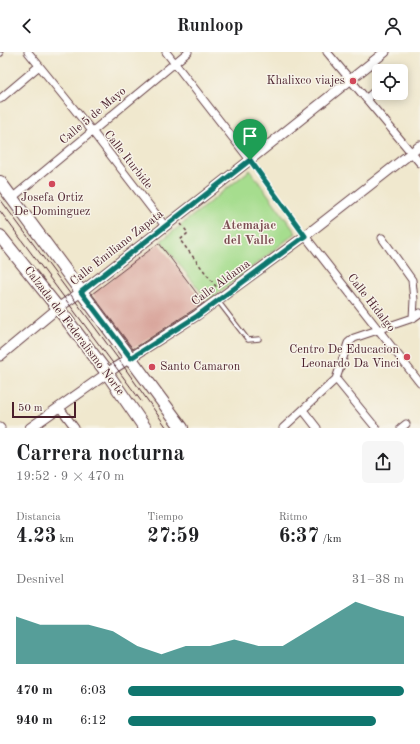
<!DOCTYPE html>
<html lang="es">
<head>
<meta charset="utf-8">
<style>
	:root { --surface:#fff; --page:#f6f6f6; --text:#202124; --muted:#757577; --accent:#0f766e }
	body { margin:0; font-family:"Old Standard TT",serif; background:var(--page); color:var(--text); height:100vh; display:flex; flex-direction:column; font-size:15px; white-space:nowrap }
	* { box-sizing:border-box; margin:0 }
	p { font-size:13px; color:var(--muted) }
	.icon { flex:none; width:22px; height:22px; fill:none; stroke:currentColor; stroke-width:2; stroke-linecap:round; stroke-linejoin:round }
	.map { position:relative; height:376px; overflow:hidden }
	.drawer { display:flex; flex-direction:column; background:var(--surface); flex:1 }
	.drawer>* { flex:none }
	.buttons { position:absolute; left:372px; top:12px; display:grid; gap:8px }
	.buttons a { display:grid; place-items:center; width:36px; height:36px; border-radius:6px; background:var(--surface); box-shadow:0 2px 10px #0003; font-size:20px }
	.scale { position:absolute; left:12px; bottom:10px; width:64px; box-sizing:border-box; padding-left:4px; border:2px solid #4a1f2b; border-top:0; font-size:11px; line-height:14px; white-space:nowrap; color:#4a1f2b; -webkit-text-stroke:3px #f7f3e8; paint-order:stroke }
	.pin { position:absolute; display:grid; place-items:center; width:34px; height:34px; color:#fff; margin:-41px -17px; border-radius:50% 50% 50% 0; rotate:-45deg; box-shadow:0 0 4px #0007 }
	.pin .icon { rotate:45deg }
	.round { display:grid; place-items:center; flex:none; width:42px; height:42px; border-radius:6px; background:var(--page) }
	.head { display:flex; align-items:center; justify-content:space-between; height:68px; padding:0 16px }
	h1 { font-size:22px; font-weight:700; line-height:30px }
	.metrics { display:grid; grid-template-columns:repeat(3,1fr); gap:6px; height:68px; padding:4px 16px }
	.metrics div { display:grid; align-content:center }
	.metrics b { font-size:20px; font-weight:700 }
	.metrics small { font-size:11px; font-weight:400 }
	.metrics p { font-size:11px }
	.chart { height:112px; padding:8px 16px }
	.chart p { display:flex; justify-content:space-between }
	.chart svg { width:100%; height:72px; margin-top:4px; fill:var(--accent); opacity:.7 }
	ul { padding:0 16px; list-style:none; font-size:13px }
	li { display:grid; grid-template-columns:64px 48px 1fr; align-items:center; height:30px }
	li i { height:10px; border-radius:5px; background:var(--accent) }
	header { display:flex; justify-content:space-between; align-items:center; height:52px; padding:0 16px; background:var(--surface); font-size:18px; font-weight:700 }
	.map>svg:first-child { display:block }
</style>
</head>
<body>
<header><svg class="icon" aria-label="back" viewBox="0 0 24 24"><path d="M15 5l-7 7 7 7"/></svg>Runloop<svg class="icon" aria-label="person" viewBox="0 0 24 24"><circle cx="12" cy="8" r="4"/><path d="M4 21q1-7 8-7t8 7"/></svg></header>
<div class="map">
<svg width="420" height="376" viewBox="0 0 420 376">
	<rect width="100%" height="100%" fill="#f7f3e8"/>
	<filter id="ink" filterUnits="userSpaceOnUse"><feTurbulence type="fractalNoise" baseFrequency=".025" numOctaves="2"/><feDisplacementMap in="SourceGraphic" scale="8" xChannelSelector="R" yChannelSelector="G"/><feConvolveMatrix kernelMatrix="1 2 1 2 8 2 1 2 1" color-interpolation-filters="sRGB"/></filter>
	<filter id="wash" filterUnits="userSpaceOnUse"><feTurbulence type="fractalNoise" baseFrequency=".012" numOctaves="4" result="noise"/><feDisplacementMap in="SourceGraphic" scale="16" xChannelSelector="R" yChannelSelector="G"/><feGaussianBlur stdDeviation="0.9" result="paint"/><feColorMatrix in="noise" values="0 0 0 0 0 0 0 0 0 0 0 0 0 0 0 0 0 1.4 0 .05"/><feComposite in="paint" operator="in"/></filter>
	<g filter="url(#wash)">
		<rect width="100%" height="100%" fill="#f0e8ce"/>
		<path fill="#a6dd8e" stroke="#787e5c" d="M250 118 296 181 208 249 161 189Z"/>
		<g id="blocks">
			<path fill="#d9a69c" d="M159 191 204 251 133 297 92 242Z"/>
		</g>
	</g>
	<g filter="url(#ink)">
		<use href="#blocks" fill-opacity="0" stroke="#633d43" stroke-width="1"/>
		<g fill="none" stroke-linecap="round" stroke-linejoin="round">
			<defs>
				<path id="service" d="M0 2H1
					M218 249 248 288 259 287"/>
				<path id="minor" d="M28 0 92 79 165 174
					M166 0 250 108
					M327 0 420 111
					M0 47 39 14
					M366 47 379 35
					M12 146 188 0
					M305 184 420 331
					M382 186 412 228 414 248 413 266
					M336 327 376 376
					M60 356 75 376
					M303 358 317 376
					M0 375 1 376
					M283 376 336 327 348 291 354 286 413 266 420 261
					M401 376 406 372"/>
				<path id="tertiary" d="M0 304 58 256 81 240 250 108 385 0
					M30 376 116 315 197 263 305 184 420 94"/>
				<path id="primary" d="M0 130 182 376
					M0 184 58 256 107 321 145 376"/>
			</defs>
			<use href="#service" stroke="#633d43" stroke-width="5.5"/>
			<use href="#minor" stroke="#633d43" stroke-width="9"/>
			<use href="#tertiary" stroke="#633d43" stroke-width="11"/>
			<use href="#primary" stroke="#633d43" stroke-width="14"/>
			<path stroke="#633d43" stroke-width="1.5" stroke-dasharray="3 3" stroke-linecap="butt" d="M254 114 300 178
				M181 172 188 181 180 188 218 237"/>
			<use href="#service" stroke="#fff" stroke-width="3.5"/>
			<use href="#minor" stroke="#fff" stroke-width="7"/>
			<use href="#tertiary" stroke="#fff" stroke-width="9"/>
			<use href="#primary" stroke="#fff" stroke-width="12"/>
			<path stroke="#4a1f2b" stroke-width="1" d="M0 147 122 312 167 376
				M0 159 141 349"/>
		</g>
	</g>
	<g fill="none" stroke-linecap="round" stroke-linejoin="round" filter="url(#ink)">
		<defs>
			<path id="route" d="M250 108 305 184 197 264 131 306 81 240Z"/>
		</defs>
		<use href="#route" stroke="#fff" stroke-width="8"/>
		<use href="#route" stroke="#0f766e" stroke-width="5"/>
	</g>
	<g fill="#d1495b" stroke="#f7f3e8" stroke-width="1.5">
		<circle cx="353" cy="29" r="4"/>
		<circle cx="52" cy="132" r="4"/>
		<circle cx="407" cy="305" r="4"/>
		<circle cx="152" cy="315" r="4"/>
	</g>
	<g text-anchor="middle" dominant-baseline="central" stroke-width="3" stroke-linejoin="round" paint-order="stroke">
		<g font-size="12" fill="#4a1f2b" stroke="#f7f3e8" text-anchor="end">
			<text x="345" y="29">Khalixco viajes</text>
			<text x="52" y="146" text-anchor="middle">Josefa Ortiz<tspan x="52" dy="14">De Dominguez</tspan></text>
			<text x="399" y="298">Centro De Educacion<tspan x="399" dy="14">Leonardo Da Vinci</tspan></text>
			<text x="160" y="315" text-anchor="start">Santo Camaron</text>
		</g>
		<g font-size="12" fill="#4a1f2b" stroke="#f7f3e8">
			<text transform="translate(93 64) rotate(-40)">Calle 5 de Mayo</text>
			<text transform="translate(128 108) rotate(52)">Calle Iturbide</text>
			<text transform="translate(117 196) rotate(-38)">Calle Emiliano Zapata</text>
			<text transform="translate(221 231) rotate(-36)">Calle Aldama</text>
			<text transform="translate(371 251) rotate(52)">Calle Hidalgo</text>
			<text transform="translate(74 279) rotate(53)">Calzada del Federalismo Norte</text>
		</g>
		<g font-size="13" font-weight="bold" fill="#7c4e53" stroke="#f7f3e8">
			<text x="249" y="173">Atemajac<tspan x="249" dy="15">del Valle</tspan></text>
		</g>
	</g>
</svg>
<div class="buttons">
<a><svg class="icon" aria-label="locate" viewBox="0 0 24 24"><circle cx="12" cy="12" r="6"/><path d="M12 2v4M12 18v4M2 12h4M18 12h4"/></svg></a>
</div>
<div class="scale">50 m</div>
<div class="pin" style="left:250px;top:108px;background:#1e9e55"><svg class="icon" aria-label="arrive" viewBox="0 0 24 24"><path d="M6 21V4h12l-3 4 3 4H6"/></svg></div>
</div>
<section class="drawer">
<div class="head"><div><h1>Carrera nocturna</h1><p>19:52 · 9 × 470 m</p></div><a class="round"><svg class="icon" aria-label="share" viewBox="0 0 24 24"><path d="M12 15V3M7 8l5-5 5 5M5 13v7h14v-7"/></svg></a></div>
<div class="metrics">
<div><p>Distancia</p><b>4.23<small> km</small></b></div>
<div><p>Tiempo</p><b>27:59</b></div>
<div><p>Ritmo</p><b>6:37<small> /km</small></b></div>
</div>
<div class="chart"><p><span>Desnivel</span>31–38 m</p>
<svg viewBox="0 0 160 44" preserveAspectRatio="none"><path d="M0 44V15L10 20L20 20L30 20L40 24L50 33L60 38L70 33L80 33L90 29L100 33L110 33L120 24L130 15L140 6L150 11L160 15V44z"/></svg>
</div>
<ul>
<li><b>470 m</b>6:03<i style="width:100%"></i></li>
<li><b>940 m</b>6:12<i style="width:90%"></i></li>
</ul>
</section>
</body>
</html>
